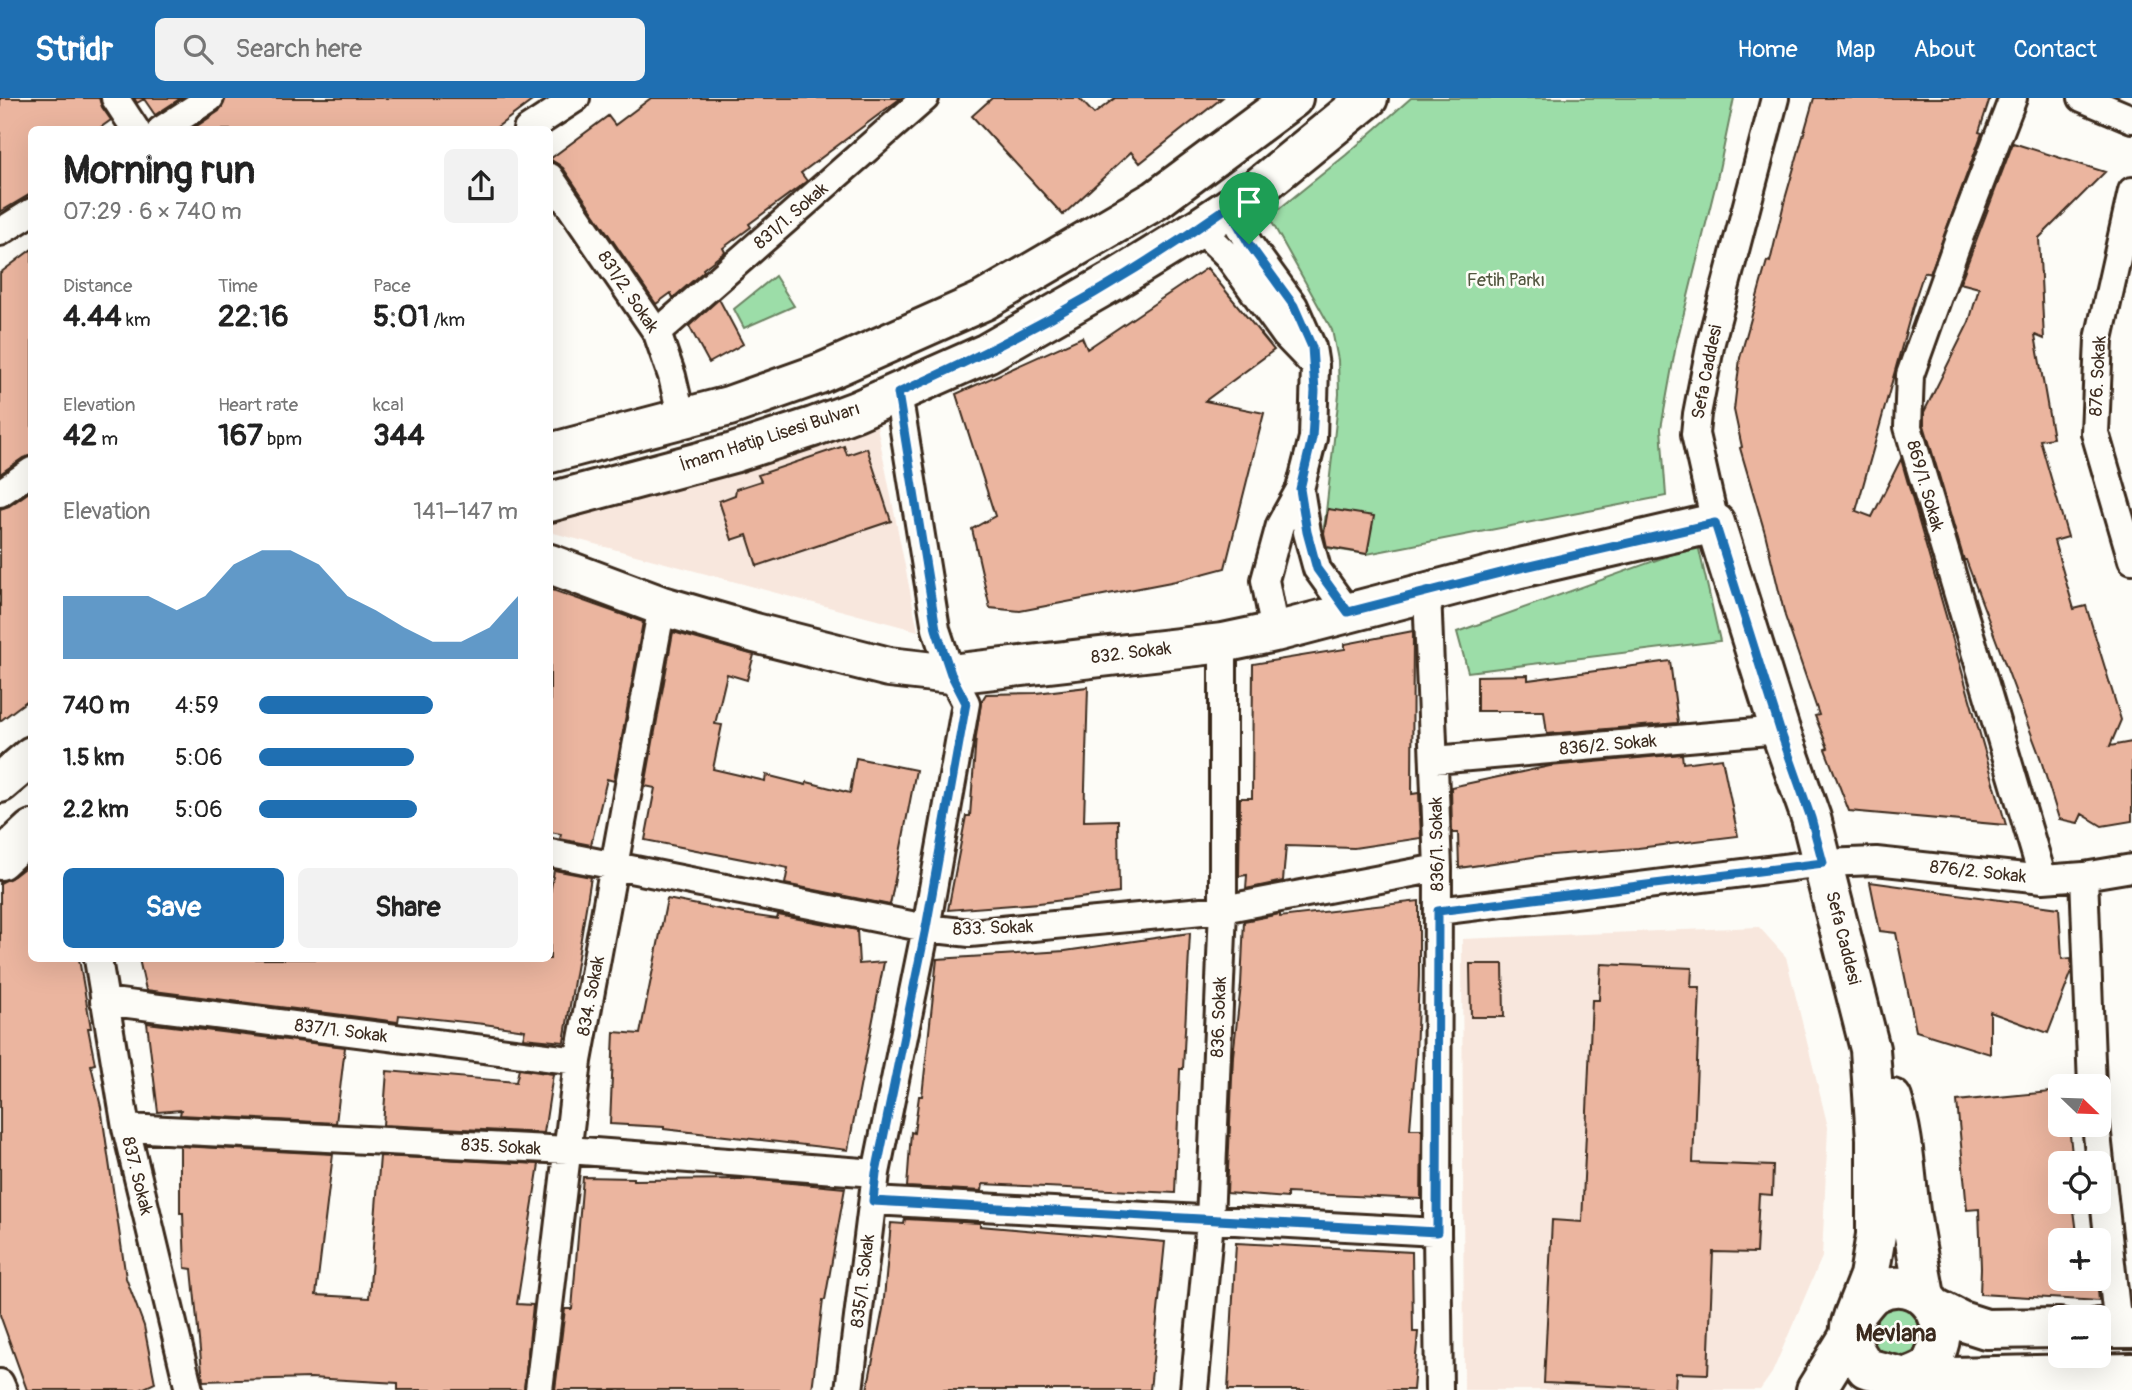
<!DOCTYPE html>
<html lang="en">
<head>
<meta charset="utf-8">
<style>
	:root { --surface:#fff; --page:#f2f2f2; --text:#222; --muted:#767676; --accent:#1f6fb2 }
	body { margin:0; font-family:Pangolin,sans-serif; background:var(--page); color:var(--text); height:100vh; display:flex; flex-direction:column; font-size:26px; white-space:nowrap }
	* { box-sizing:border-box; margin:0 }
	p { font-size:23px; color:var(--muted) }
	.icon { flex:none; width:38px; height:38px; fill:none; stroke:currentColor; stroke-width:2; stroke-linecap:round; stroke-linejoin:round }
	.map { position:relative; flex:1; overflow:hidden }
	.panel { position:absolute; left:28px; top:28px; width:525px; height:836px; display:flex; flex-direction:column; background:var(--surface); border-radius:10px; box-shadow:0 7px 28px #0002 }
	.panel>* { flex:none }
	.needle { width:46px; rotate:113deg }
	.buttons { position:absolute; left:2048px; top:976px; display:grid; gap:14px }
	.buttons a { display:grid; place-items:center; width:63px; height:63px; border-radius:10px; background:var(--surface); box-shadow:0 7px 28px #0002; font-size:35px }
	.pin { position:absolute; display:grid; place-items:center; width:60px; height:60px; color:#fff; margin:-72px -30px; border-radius:50% 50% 50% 0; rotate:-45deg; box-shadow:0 0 7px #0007 }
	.pin .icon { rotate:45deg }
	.round { display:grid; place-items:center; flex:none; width:74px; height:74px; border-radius:10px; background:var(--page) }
	.head { display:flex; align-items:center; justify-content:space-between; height:119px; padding:0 35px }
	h1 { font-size:38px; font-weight:800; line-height:52px }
	.figures { display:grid; grid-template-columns:repeat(3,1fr); gap:10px; height:119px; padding:7px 35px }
	.figures div { display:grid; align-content:center }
	.figures b { font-size:30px; font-weight:800 }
	.figures small { font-size:19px; font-weight:400 }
	.figures p { font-size:19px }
	.chart { height:196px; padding:14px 35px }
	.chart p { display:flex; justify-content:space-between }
	.chart svg { width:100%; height:126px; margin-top:7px; fill:var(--accent); opacity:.7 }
	.button { display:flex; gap:14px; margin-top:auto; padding:14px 35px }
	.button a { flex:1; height:80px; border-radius:10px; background:var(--accent); color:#fff; font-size:28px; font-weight:800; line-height:80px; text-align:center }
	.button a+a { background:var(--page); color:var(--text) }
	ul { padding:0 35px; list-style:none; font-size:23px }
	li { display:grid; grid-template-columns:112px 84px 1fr; align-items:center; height:52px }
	li i { height:18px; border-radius:9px; background:var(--accent) }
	header { display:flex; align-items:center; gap:42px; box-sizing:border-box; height:98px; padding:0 35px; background:var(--accent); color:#fff }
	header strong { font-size:33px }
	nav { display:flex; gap:38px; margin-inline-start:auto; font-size:24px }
	.search { width:490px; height:63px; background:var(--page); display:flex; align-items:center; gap:18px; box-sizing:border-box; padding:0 24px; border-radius:10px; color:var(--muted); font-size:26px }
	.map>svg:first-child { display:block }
</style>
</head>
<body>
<header>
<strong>Stridr</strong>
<div class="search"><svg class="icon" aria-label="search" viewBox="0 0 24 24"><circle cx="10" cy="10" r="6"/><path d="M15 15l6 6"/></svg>Search here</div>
<nav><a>Home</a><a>Map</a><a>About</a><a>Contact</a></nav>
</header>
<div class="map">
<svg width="2132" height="1292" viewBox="0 0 2132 1292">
	<rect width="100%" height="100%" fill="#fdfcf7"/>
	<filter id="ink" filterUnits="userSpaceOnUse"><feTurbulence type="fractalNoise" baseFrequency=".0143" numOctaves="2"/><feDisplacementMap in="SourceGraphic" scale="14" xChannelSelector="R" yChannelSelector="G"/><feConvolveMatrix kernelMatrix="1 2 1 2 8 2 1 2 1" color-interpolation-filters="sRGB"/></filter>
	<g filter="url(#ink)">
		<path fill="#f8e7dd" d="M875 318 918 533 550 434V420Z
			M1759 829 1786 859 1828 1029 1822 1159 1772 1275 1760 1292H1464L1462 841Z"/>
		<path fill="#9cdda8" stroke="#6c8463" stroke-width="2" d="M1411 0H1734L1717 81 1676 247 1661 330 1666 398 1367 456 1320 449 1325 423 1339 296 1338 262 1332 232 1269 119 1346 57Z
			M775 178 794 208 744 230 734 211Z
			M1698 447 1720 543 1468 574 1457 534Z
			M1898 1207 1909 1209 1924 1226 1923 1248 1907 1263 1876 1256C1873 1249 1868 1240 1868 1233 1869 1218 1886 1209 1898 1207Z"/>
		<path fill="#ebb59f" stroke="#3b2a1e" stroke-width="2" d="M0 0H99L102 9 111 22 97 32H32V95L0 114Z
			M134 0H181L155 17 144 1 137 5Z
			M226 0H536L493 32H191L219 13Z
			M651 0H901L801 75 807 83 749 126 751 129 723 150 725 154 703 171 704 173 673 200 671 195 656 206 563 70 550 61 608 18 615 27Z
			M992 0H1079L1094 16 1115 0H1222L1140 65 1131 54 1063 117 972 18Z
			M1814 0H1990L1979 34 1982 35 1930 176 1924 174 1915 201 1856 413 1872 419 1901 361 2006 727 1849 713 1825 651 1828 650 1815 618 1819 617 1785 518 1765 435 1740 350 1742 349 1734 312 1740 260 1767 163 1770 164 1785 101Z
			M2013 45 2105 74 2039 140 2044 241 2035 237 2053 340 2040 342 2068 439 2054 443 2074 511 2086 508 2121 622 2110 648 2132 644V723L2102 728 2082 716 2078 725 2059 721 2040 659 1966 462H1964L1924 327V314L1969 224 1979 190 1960 185Z
			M32 151V357L23 360 0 376V175Z
			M1207 170 1274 252 1205 303 1264 315 1225 470 1176 483 1020 513 990 510 972 431 995 418 956 296 1082 239 1087 251Z
			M719 201 743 246 709 265 689 228Z
			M844 348 847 357 867 350 891 423 757 468 747 437 732 442 719 403 735 397 736 391 761 383 758 377Z
			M32 392V599L0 623V411L9 408Z
			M1328 411 1374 418 1367 456 1327 449 1324 435Z
			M550 491 643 524 614 683 607 681 591 747 560 741 561 736 550 734Z
			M1413 533 1412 696 1419 695 1421 740 1354 750 1286 748 1283 783 1246 791 1247 777 1239 778 1240 700H1252L1253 566 1345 551V546Z
			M673 534 754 557 747 582 727 576 715 626 722 627 713 671 765 683 766 677 806 687 807 684 850 695 856 660 916 672 890 807 785 786 788 770 645 742 655 690 645 688Z
			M1670 563 1678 625 1547 636 1544 613H1477V578L1528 577V582Z
			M1088 589 1084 723 1118 722 1119 795 1039 805 948 812 966 718H970L976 638 981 604 986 596 1036 595Z
			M1682 656 1683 665 1722 660 1738 738 1638 750 1540 758 1459 770 1458 735H1452L1451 689 1550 668Z
			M32 764V861H79L91 930H88L95 966 91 967 101 1009 126 1180 144 1228 155 1285 140 1292H27L0 1217V785L14 778Z
			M554 772 591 779 564 944 523 940 525 932 484 926 399 917 398 924 146 892 139 861H550V796Z
			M1870 784 2059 810 2062 861 2071 860 2072 873 2048 935 1990 914V956L1916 933 1896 835 1880 833Z
			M667 801 749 817 777 821 778 817 857 832 859 866 884 864 848 1052 664 1031V1029L610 1026 614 934 640 936Z
			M1419 803V878L1416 957 1410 1031H1422L1421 1101 1287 1095V1100L1227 1095 1233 958 1241 887 1244 823 1280 816V819Z
			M1190 835 1183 971H1180L1175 1095 983 1086 982 1093 907 1089 911 1034 914 1035 919 998H922L937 861 1065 853Z
			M1470 866H1503L1504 919H1471Z
			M1601 866 1692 870 1691 889H1700L1693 1065 1773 1068 1772 1097 1759 1096 1756 1155 1713 1154 1708 1276 1676 1275 1675 1291 1544 1285 1552 1122 1582 1124 1592 902H1599Z
			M147 925 345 949 336 1025 180 1017 181 1012 158 1014Z
			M519 971 553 976 544 1035 383 1027 387 973 516 984Z
			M2060 993V1027H2069L2073 1066H2060V1104H2073L2078 1143H2060V1181H2097L2099 1203 1980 1196 1981 1170 1979 1111 1967 1112 1957 1003Z
			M180 1048 333 1056 316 1197 369 1200 380 1058 539 1066 517 1206 533 1207 524 1292H398V1285L311 1280 203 1283 192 1171 185 1170 183 1115H180Z
			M583 1079 633 1080V1082L749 1081 845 1090 825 1202H823L812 1292H555L565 1211H572Z
			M905 1121 980 1125V1128L1165 1144 1150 1292H867L883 1211 891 1125 904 1126Z
			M1236 1145 1412 1154 1413 1234H1418L1413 1292H1228Z"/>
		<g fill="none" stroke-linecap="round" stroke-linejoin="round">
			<defs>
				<path id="street" d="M115 0 136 32
					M2013 0 1959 140 1910 277 1908 329 2043 781
					M2082 0 2132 21
					M161 32 210 0
					M527 32 576 0
					M550 79 657 235 672 278 682 321
					M2132 93 2099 241 2095 335 2132 462
					M1228 109 1249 146 1294 208 1312 249 1315 268 1313 340 1300 391 1280 427 1265 482 1275 534
					M1199 130 1228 158 1286 238 1314 267
					M0 134 32 114
					M657 235 925 0
					M1300 391 1307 434 1317 471 1348 514
					M0 395 32 373
					M1715 425 1695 336 1697 316 1711 244 1775 0
					M1427 493 1438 770 1437 1134 1439 1292
					M1435 662 1780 632
					M550 755 926 830 970 835 1223 811 1438 770
					M2084 778 2092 989
					M1438 813 1823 765 1876 763 2043 781 2084 778 2132 770
					M98 861 126 1030 189 1292
					M104 903 578 963
					M2096 1027 2118 1230
					M126 1030 568 1052 876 1075
					M873 1103 1437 1134
					M0 1285 3 1292
					M539 1292 578 963 662 508
					M849 1292 876 1075 926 830 966 605 951 576 936 531 898 295
					M1194 1292 1210 1123 1223 811V545"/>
				<path id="secondary" d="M550 466 662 508 755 535 889 569 951 576 1223 545 1275 534 1516 471 1715 425 1780 632 1811 720 1870 951 1876 1041V1137L1869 1178 1853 1219
					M1892 1001C1904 1037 1905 1075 1910 1113 1914 1141 1920 1169 1925 1198
					M1935 1210 1961 1223 1986 1231 2060 1230
					M2098 1230H2132
					M1905 1280C1912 1277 1923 1274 1929 1268 1932 1265 1934 1259 1936 1254 1954 1216 1916 1174 1877 1194 1870 1197 1863 1207 1858 1213 1841 1233 1853 1252 1866 1270L1905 1280 2132 1275
					M1816 1292 1848 1240"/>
				<path id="primary" d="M550 355 729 308 819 276 983 203 1156 102 1293 0
					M550 404 733 355 813 329 856 313 987 255 1113 183 1199 130 1253 94 1368 0
					M0 685 32 658
					M0 762 32 732"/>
			</defs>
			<use href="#street" stroke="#3b2a1e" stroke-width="32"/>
			<use href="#secondary" stroke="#3b2a1e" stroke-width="44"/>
			<use href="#primary" stroke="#3b2a1e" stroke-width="44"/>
			<use href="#street" stroke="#fdfcf7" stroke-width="26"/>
			<use href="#secondary" stroke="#fdfcf7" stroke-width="38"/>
			<use href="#primary" stroke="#fdfcf7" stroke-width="38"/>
		</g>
	</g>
	<g fill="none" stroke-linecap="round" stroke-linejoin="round" filter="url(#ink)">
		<defs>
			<path id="route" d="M1228 109 1249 146 1294 208 1312 249 1315 293 1312 340 1300 391 1307 434 1317 471 1348 514 1516 471 1715 425 1780 632 1811 720 1823 765 1438 813 1437 1134 873 1103 876 1075 926 830 966 605 951 576 936 531 898 295C1014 244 1125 182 1228 109Z"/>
		</defs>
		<use href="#route" stroke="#fff" stroke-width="14"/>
		<use href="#route" stroke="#1f6fb2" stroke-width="9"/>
	</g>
	<g text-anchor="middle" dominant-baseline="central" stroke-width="5" stroke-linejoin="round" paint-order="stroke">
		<g font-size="18" fill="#3b2a1e" stroke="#fdfcf7">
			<text transform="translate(791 118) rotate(-41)">831/1. Sokak</text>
			<text transform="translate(628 194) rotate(56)">831/2. Sokak</text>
			<text transform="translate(1707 274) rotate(-79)">Sefa Caddesi</text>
			<text transform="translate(2098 278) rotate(-87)">876. Sokak</text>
			<text transform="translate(770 339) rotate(-18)">İmam Hatip Lisesi Bulvarı</text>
			<text transform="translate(1925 388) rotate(74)">869/1. Sokak</text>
			<text transform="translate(1131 555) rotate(-7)">832. Sokak</text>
			<text transform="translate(1608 647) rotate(-5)">836/2. Sokak</text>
			<text transform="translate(1437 746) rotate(-91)">836/1. Sokak</text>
			<text transform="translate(1978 774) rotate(6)">876/2. Sokak</text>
			<text transform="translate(993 830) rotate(-2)">833. Sokak</text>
			<text transform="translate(1843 840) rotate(76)">Sefa Caddesi</text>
			<text transform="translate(591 898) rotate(-79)">834. Sokak</text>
			<text transform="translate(1219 919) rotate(-88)">836. Sokak</text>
			<text transform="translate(341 933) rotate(7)">837/1. Sokak</text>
			<text transform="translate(501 1049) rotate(3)">835. Sokak</text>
			<text transform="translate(137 1078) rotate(76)">837. Sokak</text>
			<text transform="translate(863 1183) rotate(-83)">835/1. Sokak</text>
		</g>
		<g font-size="18" fill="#535740" stroke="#fdfcf7">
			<text x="1506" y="182">Fetih Parkı</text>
		</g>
		<g font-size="24" font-weight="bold" fill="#3b2a1e" stroke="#fdfcf7">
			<text x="1896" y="1235">Mevlana</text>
		</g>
	</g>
</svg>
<div class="buttons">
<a><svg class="needle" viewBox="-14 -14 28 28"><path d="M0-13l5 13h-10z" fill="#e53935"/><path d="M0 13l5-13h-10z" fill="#767676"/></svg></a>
<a><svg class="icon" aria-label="locate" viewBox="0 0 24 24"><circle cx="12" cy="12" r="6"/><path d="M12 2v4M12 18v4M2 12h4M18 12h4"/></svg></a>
<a>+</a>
<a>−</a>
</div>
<div class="pin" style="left:1249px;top:146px;background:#1e9e55"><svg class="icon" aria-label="arrive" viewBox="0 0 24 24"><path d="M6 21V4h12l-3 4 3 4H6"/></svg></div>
<section class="panel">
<div class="head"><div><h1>Morning run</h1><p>07:29 · 6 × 740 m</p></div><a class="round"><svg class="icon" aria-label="share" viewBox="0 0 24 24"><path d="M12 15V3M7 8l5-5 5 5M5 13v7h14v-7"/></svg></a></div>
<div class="figures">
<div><p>Distance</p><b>4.44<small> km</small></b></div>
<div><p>Time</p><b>22:16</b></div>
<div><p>Pace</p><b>5:01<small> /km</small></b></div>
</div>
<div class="figures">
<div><p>Elevation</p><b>42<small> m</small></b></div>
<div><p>Heart rate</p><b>167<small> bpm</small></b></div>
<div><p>kcal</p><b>344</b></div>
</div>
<div class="chart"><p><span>Elevation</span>141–147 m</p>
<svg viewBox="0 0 160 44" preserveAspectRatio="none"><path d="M0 44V22L10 22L20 22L30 22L40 27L50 22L60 11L70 6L80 6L90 11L100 22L110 27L120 33L130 38L140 38L150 33L160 22V44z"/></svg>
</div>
<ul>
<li><b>740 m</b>4:59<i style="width:67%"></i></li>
<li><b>1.5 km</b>5:06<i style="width:60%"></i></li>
<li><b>2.2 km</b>5:06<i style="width:61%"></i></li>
</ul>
<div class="button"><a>Save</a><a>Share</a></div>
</section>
</div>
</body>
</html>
